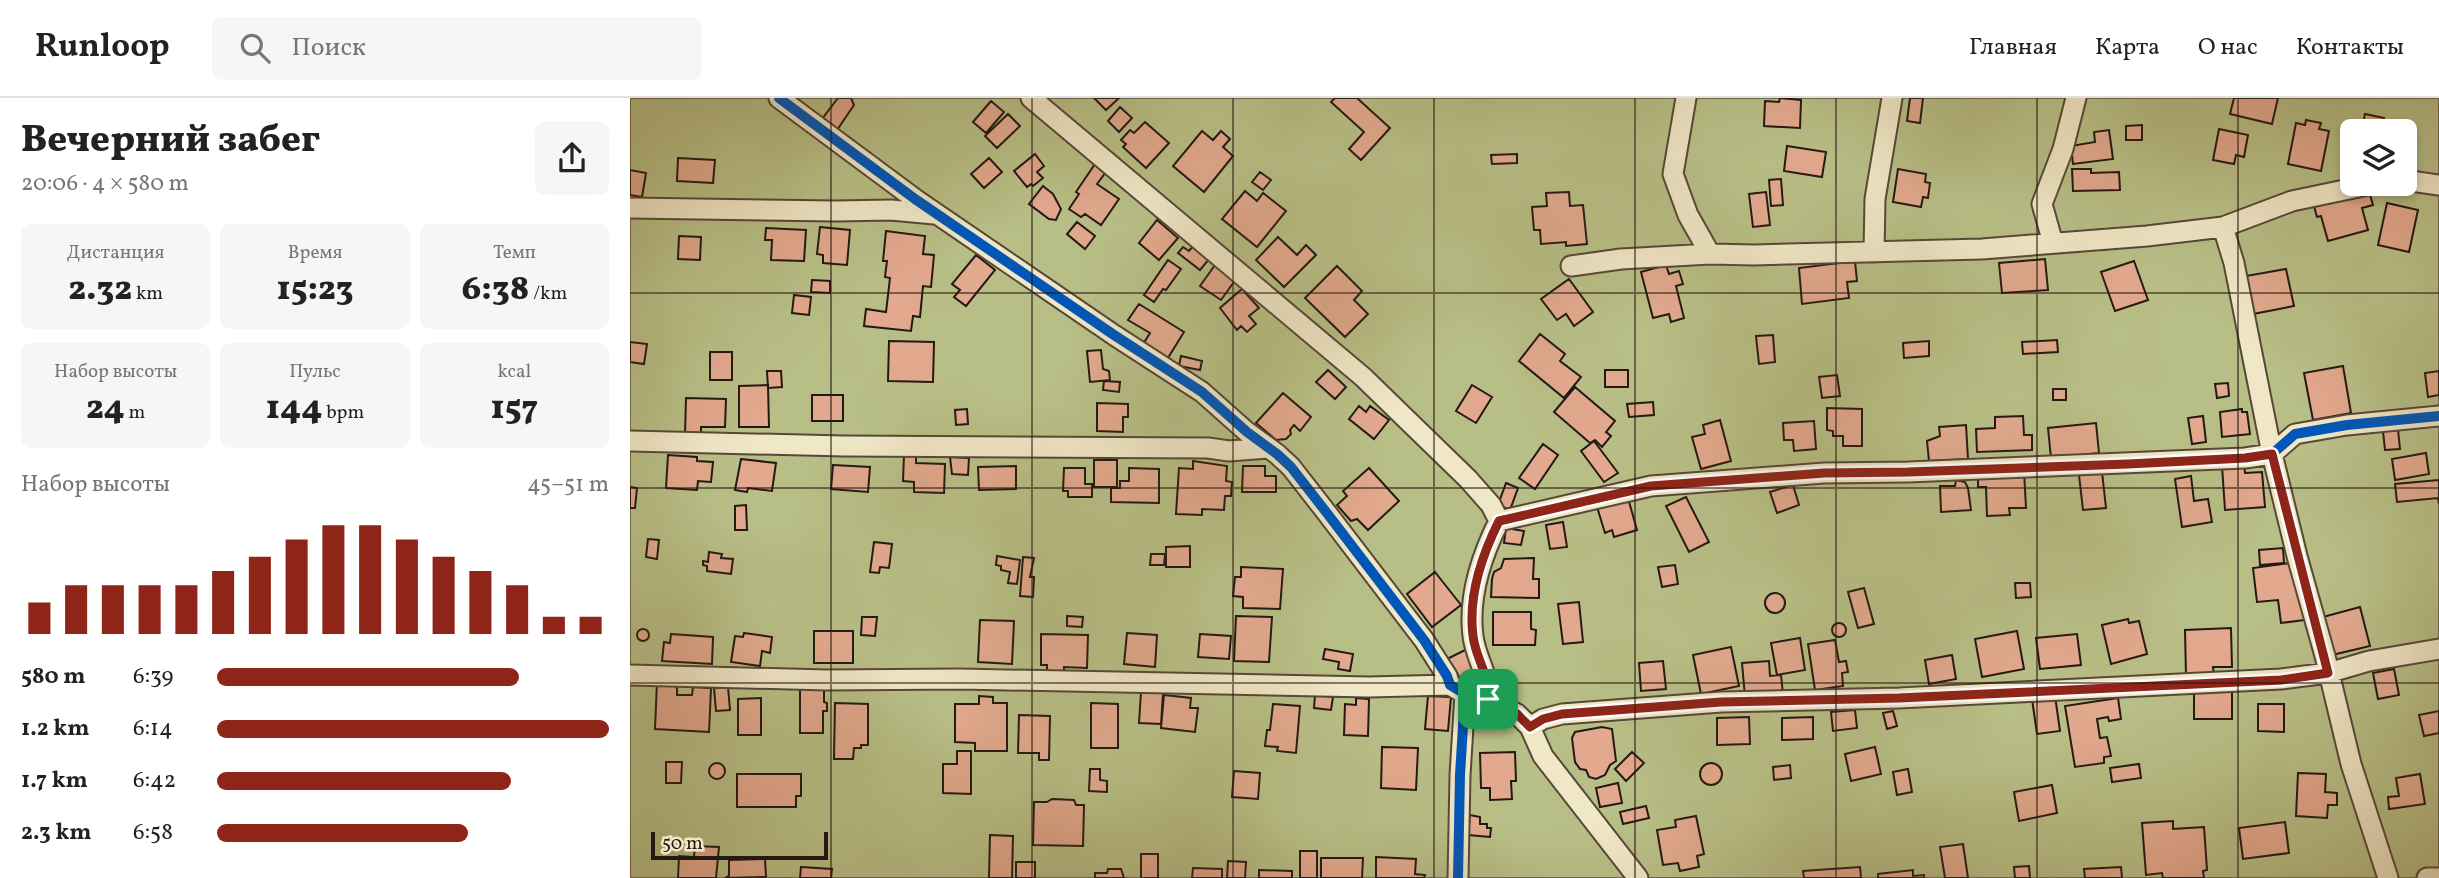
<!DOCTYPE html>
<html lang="ru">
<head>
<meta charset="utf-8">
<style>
	:root { --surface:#fff; --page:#f6f6f6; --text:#222; --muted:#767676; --line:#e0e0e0; --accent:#8f2418 }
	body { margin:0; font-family:Vollkorn,serif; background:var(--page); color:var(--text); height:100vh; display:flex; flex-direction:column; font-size:26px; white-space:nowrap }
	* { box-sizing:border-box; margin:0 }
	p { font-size:23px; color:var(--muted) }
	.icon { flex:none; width:38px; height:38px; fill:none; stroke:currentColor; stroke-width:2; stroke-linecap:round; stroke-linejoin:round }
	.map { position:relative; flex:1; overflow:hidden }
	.drawer { display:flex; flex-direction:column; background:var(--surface); width:630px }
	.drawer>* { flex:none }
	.tools { position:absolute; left:1710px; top:21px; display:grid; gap:14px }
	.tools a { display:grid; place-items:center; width:77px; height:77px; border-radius:10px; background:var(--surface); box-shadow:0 4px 10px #0003; font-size:35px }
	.scale { position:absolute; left:21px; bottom:18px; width:177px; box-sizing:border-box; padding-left:7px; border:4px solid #261812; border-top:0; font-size:19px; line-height:24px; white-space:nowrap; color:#261812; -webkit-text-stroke:5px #f0e7c6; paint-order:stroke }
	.pin { position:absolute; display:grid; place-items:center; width:60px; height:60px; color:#fff; margin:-30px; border-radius:14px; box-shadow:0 4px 10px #0006 }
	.round { display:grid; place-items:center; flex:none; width:74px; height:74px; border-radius:10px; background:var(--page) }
	.overview { display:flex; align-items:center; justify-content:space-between; height:119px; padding:0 21px }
	h1 { font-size:38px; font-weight:800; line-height:52px }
	.stats { display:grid; grid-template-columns:repeat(3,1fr); gap:10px; height:119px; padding:7px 21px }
	.stats div { display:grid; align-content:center; border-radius:10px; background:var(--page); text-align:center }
	.stats b { font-size:35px; font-weight:800 }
	.stats small { font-size:19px; font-weight:400 }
	.stats p { font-size:19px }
	.chart { height:196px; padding:14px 21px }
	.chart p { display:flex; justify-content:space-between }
	.chart svg { width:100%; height:126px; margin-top:7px; stroke:var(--accent); stroke-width:6 }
	ul { padding:0 21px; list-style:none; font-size:23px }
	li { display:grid; grid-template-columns:112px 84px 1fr; align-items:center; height:52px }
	li i { height:18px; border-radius:9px; background:var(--accent) }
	header { display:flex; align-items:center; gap:42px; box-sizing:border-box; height:98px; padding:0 35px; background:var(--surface); border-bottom:2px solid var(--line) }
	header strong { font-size:33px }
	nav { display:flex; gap:38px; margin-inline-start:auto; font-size:24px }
	.search { width:490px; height:63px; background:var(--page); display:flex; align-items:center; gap:18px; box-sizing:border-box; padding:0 24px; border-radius:10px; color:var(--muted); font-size:26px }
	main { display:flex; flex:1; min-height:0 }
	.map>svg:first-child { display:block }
</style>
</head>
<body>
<header>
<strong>Runloop</strong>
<div class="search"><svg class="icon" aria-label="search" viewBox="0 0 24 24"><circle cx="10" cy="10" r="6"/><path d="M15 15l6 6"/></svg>Поиск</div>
<nav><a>Главная</a><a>Карта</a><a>О нас</a><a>Контакты</a></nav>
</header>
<main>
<section class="drawer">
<div class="overview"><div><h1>Вечерний забег</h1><p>20:06 · 4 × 580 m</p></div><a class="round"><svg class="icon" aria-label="share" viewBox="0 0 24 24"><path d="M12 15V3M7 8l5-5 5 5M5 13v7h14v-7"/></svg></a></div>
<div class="stats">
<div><p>Дистанция</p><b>2.32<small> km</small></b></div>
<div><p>Время</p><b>15:23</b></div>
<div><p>Темп</p><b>6:38<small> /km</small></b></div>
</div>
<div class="stats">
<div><p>Набор высоты</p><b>24<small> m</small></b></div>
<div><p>Пульс</p><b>144<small> bpm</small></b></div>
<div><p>kcal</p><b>157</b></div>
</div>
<div class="chart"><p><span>Набор высоты</span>45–51 m</p>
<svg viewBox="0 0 160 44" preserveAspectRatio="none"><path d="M5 44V33M15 44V27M25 44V27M35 44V27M45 44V27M55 44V22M65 44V17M75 44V11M85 44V6M95 44V6M105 44V11M115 44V17M125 44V22M135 44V27M145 44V38M155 44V38"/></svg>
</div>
<ul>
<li><b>580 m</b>6:39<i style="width:77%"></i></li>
<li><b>1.2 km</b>6:14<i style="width:100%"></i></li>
<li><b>1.7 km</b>6:42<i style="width:75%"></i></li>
<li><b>2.3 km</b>6:58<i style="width:64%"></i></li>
</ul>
</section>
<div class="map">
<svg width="1809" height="780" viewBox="0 0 1809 780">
	<rect width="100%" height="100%" fill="#e8daa8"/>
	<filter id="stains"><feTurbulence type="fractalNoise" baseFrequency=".00286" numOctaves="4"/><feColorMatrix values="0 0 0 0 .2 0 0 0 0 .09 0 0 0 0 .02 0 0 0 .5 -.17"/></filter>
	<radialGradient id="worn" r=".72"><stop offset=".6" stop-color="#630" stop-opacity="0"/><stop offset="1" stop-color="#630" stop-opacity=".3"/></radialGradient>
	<path fill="#b8bf86" stroke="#6f6c4c" stroke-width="2" fill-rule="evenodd" d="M0 0H1809V780H0ZM1722 33H1774V86H1722Z"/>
	<path fill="#e2a98e" stroke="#261812" stroke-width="2" d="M208 0H221L224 7 207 32 192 21Z
		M464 0H489L476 12Z
		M705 0H727L760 30 731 62 719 51 734 34 701 4Z
		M1150 0 1171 2 1170 30 1134 28 1135 3 1149 4Z
		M1280 0H1293L1290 25 1277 23Z
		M1604 0H1648L1642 26 1600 16Z
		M361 3 374 14 356 35 343 24Z
		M490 9 502 20 489 34 478 23Z
		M378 16 390 28 367 50 355 38Z
		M1735 16 1754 20 1751 33H1738L1739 26 1733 25Z
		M1676 22 1691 25 1689 31 1699 33 1691 73 1658 66 1666 25 1675 27Z
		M515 24 539 45 516 70 493 49 496 46 491 42 500 32 504 35Z
		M1512 27V42H1496V28Z
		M1589 31 1618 37 1614 59 1606 57 1604 66 1583 62Z
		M1479 32 1483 61 1443 66 1441 48 1465 44 1464 34Z
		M572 33 583 42 591 33 600 41 593 49 603 58 574 94 543 68Z
		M1157 48 1196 54 1192 79 1154 73Z
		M405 56 414 68 407 74 413 80 403 88 401 86 397 89 384 73Z
		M887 56V65L862 66 861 57Z
		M48 60 85 62 83 85 47 83Z
		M359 60 372 74 354 90 341 76Z
		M465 66 476 74 467 86 489 101 471 127 455 116 451 119 439 111 449 96 446 94Z
		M1268 71 1296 76 1295 84 1300 85 1298 100 1293 99 1291 109 1263 104Z
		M1442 71H1461V75L1489 74 1490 92 1443 93Z
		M0 72 16 75 12 99 0 97Z
		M630 74 641 82 633 92 622 84Z
		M1151 81 1153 107 1141 108 1139 82Z
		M413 88 423 96 431 111 426 122 419 121 399 106Z
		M615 93 627 103 633 95 656 113 627 149 592 121Z
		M1739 93 1743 107 1732 110 1738 132 1698 143 1691 118 1687 119 1684 108Z
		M939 94 940 108 953 107 957 146 936 148V144L911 146 910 132H904L902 109 917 108 916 95Z
		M1136 94 1140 127 1123 129 1119 96Z
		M1757 105 1788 112 1779 154 1748 147Z
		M527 122 548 140 529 162 509 145Z
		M447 124 465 138 455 151 437 136Z
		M190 129 220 132 217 167 193 165V157L187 156Z
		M136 130 176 132 174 163 141 162 142 142H135Z
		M256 133 295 138 293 156 304 157 301 189 293 188 290 219 283 218 281 233 234 228 236 211 256 214 260 180 255 179 257 163H253Z
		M49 138 71 139 70 162 48 161Z
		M648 139 667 157 676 147 686 157 654 189 626 162Z
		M564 147 580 160 570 172 548 155 553 149 559 153Z
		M346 157 365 172 336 208 324 199 330 192 322 186Z
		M1415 161 1418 192 1372 195 1369 165Z
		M538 162 551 171 536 192 533 191 524 204 514 197Z
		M1225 163 1227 183 1217 184 1219 200 1172 206 1169 170Z
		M1504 163 1518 202 1485 213 1471 174Z
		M585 167 606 181 591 202 570 188Z
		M1036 167 1039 176 1049 173 1053 186 1046 188 1054 220 1041 224 1039 216 1023 220 1011 174Z
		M707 168 732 193 724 202 738 216 715 239 675 200Z
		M1656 171 1664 208 1623 216 1616 178Z
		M939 181 963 214 944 228 936 216 927 222 911 201Z
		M182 182 200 183V195L181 194Z
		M612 191 629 210 619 218 626 226 617 234 611 228 607 232 590 210Z
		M164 197 181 199 179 217 162 215Z
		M509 206 554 234 536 263 512 248 520 235 498 222Z
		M910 236 935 256 930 263 951 279 934 300 889 263Z
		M1143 237 1145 264 1129 266 1126 238Z
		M1427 242 1428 254 1393 256 1392 244Z
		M259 243 304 244 303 284 258 283Z
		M1299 243V258L1274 260 1273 245Z
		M0 244 17 246 14 266 0 264Z
		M471 252 473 271 479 273 480 282 460 284 457 253Z
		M80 254H102V282H80Z
		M551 258 572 263 570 272 549 268Z
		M1713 268 1721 315 1683 322 1674 275Z
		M698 272 716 289 705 301 686 284Z
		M975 272H998V289H975Z
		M137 273H151L152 289 138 290Z
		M1809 273V297L1798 299 1795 275Z
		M1207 277 1210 298 1192 300 1189 279Z
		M474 283 490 284 489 294 473 292Z
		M1598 285 1599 298 1587 300 1585 286Z
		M138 287 139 329H109V288Z
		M842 287 862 299 846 325 826 313Z
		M945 289 985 323 976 334 981 338 972 349 965 342 960 345 924 314Z
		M1423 291H1436V302H1423Z
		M653 295 681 319 670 333 664 327 660 332 661 336 656 341 646 342 626 325Z
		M182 297H213V323H182Z
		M56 300 96 301 95 329H71V337L55 336Z
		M1023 304 1024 317 999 319 997 306Z
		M467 305 498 306V319H493V334L467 333Z
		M729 308 736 314 740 308 759 322 744 341 719 321Z
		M1197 310 1232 311V348H1213V338H1203V333L1197 332Z
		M337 311 338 326 326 327 325 312Z
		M1612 311V314H1617L1620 336 1592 339 1590 314Z
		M1393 318 1394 337H1402V352L1347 354 1346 331 1365 330V319Z
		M1573 318 1576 344 1562 346 1558 320Z
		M1090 322 1101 363 1071 371 1062 339 1075 336 1073 327Z
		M1184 323 1186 351 1164 353 1163 342H1154L1153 325Z
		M1466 325 1469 355 1421 360 1418 330Z
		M1336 327 1338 361 1299 363 1297 343 1310 338 1309 329Z
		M1768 332 1770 351 1755 352 1753 333Z
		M964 343 988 375 974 384 951 353Z
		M913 346 928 357 905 391 889 380Z
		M1796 355 1799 376 1765 382 1762 361Z
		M38 357 67 359V363L83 364 81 384 68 383 67 392 36 390Z
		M274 357H286V365L315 366 314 395 284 394V384L273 383Z
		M320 359 339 360 338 377 322 376Z
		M111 361 146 365 142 393 118 390 117 394 105 392Z
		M464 362H487V389H464Z
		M563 363 597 368 596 383 602 384 601 398H595L594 412 572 411V417L546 416 549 370 563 371Z
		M1614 366 1615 375 1632 374 1635 409 1595 412 1592 368Z
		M203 367 240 369 238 394 201 391Z
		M386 368V391L349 392 348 369Z
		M613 368H635V378H646V394H612Z
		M434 370H455V386H462V399H438V393H433Z
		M499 370 529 371V405L481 404V390H490V383H499Z
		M739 370 769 403 738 432 727 421 721 423 707 407 717 398 713 393Z
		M1394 373 1396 410H1379L1380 417 1357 418 1356 389H1348V376Z
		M1472 374 1476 410 1453 412 1449 377Z
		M1561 378 1564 403 1578 401 1582 424 1552 429 1545 381Z
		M1326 382 1335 384 1338 390 1341 412 1311 414 1310 388H1325Z
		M1809 382V406L1808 400 1767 404 1765 386Z
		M876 385 888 390 880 412 868 407Z
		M1163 387 1169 407 1147 415 1140 394Z
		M0 389 7 390 5 410H0Z
		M1056 399 1079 444 1059 454 1036 408Z
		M998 400 1007 432 984 439 982 432 975 435 967 409Z
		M116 407 117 432H105V408Z
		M933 424 937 449 920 451 916 427Z
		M876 430 894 433 891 447 874 445Z
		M18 441 29 442 27 461 16 459Z
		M244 444 262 446 259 470 250 469 249 475 240 474Z
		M560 448V469H536V449Z
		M1653 450 1654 465 1630 467 1629 452Z
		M79 454 92 456 91 460 103 461 101 476 77 473V468L73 467V463L78 464Z
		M521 456H535L534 467H520Z
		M367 458 390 462 387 486 378 485 380 474 371 472V468L366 467Z
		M393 459 404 460 400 479H404L403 499 390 498Z
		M904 460 903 481H909V500L861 499 862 481 864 474 871 470 874 461Z
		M1667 464 1675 522 1651 525 1648 502 1627 504 1623 470Z
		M1045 467 1048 486 1032 489 1028 469Z
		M611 469 653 471 650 511 613 510V499L603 498 605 479H611Z
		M805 474 831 507 802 529 777 496Z
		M1385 485H1400L1401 499 1386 500Z
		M1234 490 1244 526 1228 530 1218 494Z
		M1135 505a10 10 0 1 1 20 0a10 10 0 1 1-20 0Z
		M949 504 953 544 933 546 928 506Z
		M1730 509 1740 548 1702 557 1693 519Z
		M863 514H901V531L906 532 905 547H863Z
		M437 518 453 519 452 529 437 528Z
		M606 518 642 519 639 564 604 563Z
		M232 519H247L245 538 231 537Z
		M1498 521 1499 525 1509 523 1517 556 1481 566 1472 527Z
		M350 522 384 523 382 566 348 564Z
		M1202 532a7 7 0 1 1 14 0a7 7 0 1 1-14 0Z
		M1601 530 1602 569H1583L1584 577 1556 578 1555 532Z
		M7 537a6 6 0 1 1 12 0a6 6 0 1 1-12 0Z
		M184 533H223V565H184Z
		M1387 533 1394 571 1352 579 1345 541Z
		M114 535 142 539 140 555 132 553 130 568 101 564 105 538 113 539Z
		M497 535 527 537 525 569 494 566Z
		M41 536 83 539 82 566 32 563 34 544 40 545Z
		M411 536 458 537 457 570 434 569V575L417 574V567H411Z
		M570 536 601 538 599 561 568 559Z
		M1447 536 1451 567 1410 571 1406 540Z
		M1170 540 1175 572 1147 577 1141 545Z
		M1205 542 1209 564 1216 563 1218 574 1212 575 1213 588 1185 592 1178 546Z
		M1101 549 1109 588 1071 596 1063 557Z
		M695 551 723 556 720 573 708 571 709 564 693 561Z
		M837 551 849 575 832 584 824 570 820 571 815 562Z
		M1322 557 1326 581 1299 586 1295 562Z
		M1033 563 1036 591 1011 593 1009 565Z
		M1139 563 1140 578 1151 577 1153 596 1115 599 1112 565Z
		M1764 571 1769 597 1748 601 1743 575Z
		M27 584 47 585V597H62L63 589 81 590 79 634 25 631Z
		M170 588H194V604L197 605V613H193V635H170Z
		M98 589 100 612 86 613 84 590Z
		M511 594 533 595 531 626 509 625Z
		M1564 594H1602V621H1564Z
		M534 597 561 600 560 610H568L565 634 531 630Z
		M685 597 703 599 701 612 684 610Z
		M349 598 363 599V605H377V653H345V645L325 644V606H349Z
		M798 598 821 599 818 633 795 631Z
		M1425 598 1430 633 1407 636 1402 601Z
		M131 600V637H108V601Z
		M726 600 739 601 738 638 714 637 715 606 726 607Z
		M1488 600 1491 621 1479 623 1478 619 1467 621 1470 640 1477 639 1481 658 1474 659V665L1445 669 1435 608Z
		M205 605 238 606V647H231V650H224L223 661H204Z
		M461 605 488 606V650H461Z
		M643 606 670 608 666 655 647 653 648 649 635 648 637 632H640Z
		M1628 606H1654V634L1628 633Z
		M1225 612 1227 630 1203 633 1201 614Z
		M1263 613 1267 628 1257 631 1253 615Z
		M1809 613V635L1794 638 1789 617Z
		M389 617 420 618 419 662H409V655H388Z
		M1119 619 1120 646 1087 647V620Z
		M1183 619V641L1152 642V620Z
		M972 629 982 631 986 663 980 667 975 677 966 681 959 679 956 672 950 671 945 664 942 640 945 634Z
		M752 649 788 650 786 692 751 690Z
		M1245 649 1251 676 1221 683 1215 656Z
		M327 653H341V696L313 695V666H327Z
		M885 654 886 683H881L882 701 860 702V690H851L850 655Z
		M1002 654 1014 665 996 683 985 671Z
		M36 664H52L51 685H36Z
		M79 673a8 8 0 1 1 16 0a8 8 0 1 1-16 0Z
		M1070 676a11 11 0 1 1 22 0a11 11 0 1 1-22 0Z
		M1509 666 1511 680 1482 684 1480 670Z
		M1160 667 1161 680 1144 682 1143 669Z
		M460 671H470V682L477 683V694L459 693Z
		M1278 671 1282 694 1267 697 1263 674Z
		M604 673 630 675 628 701 602 699Z
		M1668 675 1696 676 1695 694 1707 695V707H1698L1697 720 1666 718Z
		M107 676H171V698H166V709H107Z
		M1790 676 1795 706 1759 711 1758 699 1769 698 1766 680Z
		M988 685 992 705 970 709 966 690Z
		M1422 687 1427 715 1389 723 1384 694Z
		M422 701 444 702 446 707H454L453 748 403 747 404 704H417Z
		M1016 708 1019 720 993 726 990 714Z
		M840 717 850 719V726H857V730H861L860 739 838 737Z
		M1066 718 1074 756 1067 758 1069 769 1050 773 1048 765 1033 767 1027 732 1046 729 1045 722Z
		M1543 723V731L1574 729 1577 772 1573 773 1574 780H1533L1532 775 1516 777 1512 725Z
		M1655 724 1659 755 1613 761 1609 730Z
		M360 737 383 738 382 780H359Z
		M1333 746 1338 780H1315L1310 749Z
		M65 748 89 749 86 780H48L49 758 64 759Z
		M670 753H687V780H670Z
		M511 756H528V780H511Z
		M746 759 786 761 785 776 795 777 794 780H746Z
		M691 760H733L732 780H691Z
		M135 761 136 779 95 780 99 778V762Z
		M598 763 616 764 615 780H597Z
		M386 764H405V780H386Z
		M1399 768 1400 780H1385L1384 769Z
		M171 769 202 771 201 780H170Z
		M1230 769 1231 780H1174L1173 773Z
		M1491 769 1492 780H1455L1454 771Z
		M563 770 592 771V780H562Z
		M478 771H491L494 780H465V775H477Z
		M629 772 662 773V780H629Z
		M1283 772V778L1294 777V780H1248V776Z"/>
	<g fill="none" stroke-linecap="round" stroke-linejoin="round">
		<defs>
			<path id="street" d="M149 0 285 101 484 237 572 294 617 334 647 356 661 369 693 410 794 542 817 578 820 587 835 596 830 677 828 780
				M401 0 733 279 838 381 861 407 869 423C852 457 838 499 843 538 846 562 859 575 858 601
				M1056 0 1043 76 1058 117 1080 156
				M1774 82 1809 87
				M0 110 206 113 261 112 304 116
				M1593 129 1604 165 1642 356 1667 458 1695 558 1721 666 1758 780
				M1423 145 1412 106 1433 51 1446 0
				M1244 154 1245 101 1262 0
				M941 168 991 161 1080 156 1124 157 1352 151 1517 138 1593 129 1662 103 1743 86
				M0 343 214 348 578 350 599 353 638 350
				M869 423 1021 388 1194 375 1278 374 1615 360 1642 356 1665 336 1717 327 1809 318
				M0 577 197 582 330 581 739 589 820 587
				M845 598 858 601 887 616 900 629 913 658 1008 780
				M900 629 913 621 932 616 1091 604 1269 600 1651 581 1698 575 1739 563 1809 551
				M1797 780H1809"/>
		</defs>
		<use href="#street" stroke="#564838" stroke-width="23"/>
		<use href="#street" stroke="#f0e7c6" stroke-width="19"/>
		<defs>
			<path id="cycleway" d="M149 0 285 101 484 237 572 294 617 334 647 356 661 369 693 410 794 542 817 578 820 587 835 596 830 677 828 780
				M869 423 1021 388 1194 375 1278 374 1615 360 1642 356 1665 336 1717 327 1809 318"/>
		</defs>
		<use href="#cycleway" stroke="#f0e7c6" stroke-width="15"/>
		<use href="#cycleway" stroke="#0057b8" stroke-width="10"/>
	</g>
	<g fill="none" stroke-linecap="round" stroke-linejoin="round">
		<defs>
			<path id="route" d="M1642 356 1698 575 1651 582 1269 600 1091 604 932 616 913 621 900 629 887 616 858 601C859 574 846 562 843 538 838 499 852 457 869 423L1021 388 1194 375 1278 374 1498 366 1615 360Z"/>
		</defs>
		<use href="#route" stroke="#fff" stroke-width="14"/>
		<use href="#route" stroke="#8f2418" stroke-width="9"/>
	</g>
	<path fill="none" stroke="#261812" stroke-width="2" stroke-opacity="0.55" d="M201 0V780M402 0V780M603 0V780M804 0V780M1005 0V780M1206 0V780M1407 0V780M1608 0V780M0 195H1809M0 390H1809M0 585H1809"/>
	<rect width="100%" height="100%" filter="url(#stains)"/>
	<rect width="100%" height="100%" fill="url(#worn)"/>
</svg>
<div class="tools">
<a><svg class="icon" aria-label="layers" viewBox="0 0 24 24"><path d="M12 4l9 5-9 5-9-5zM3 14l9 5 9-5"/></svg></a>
</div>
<div class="scale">50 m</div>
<div class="pin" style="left:858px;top:601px;background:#1e9e55"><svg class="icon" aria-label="arrive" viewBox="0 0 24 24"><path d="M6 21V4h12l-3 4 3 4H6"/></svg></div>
</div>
</main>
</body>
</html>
